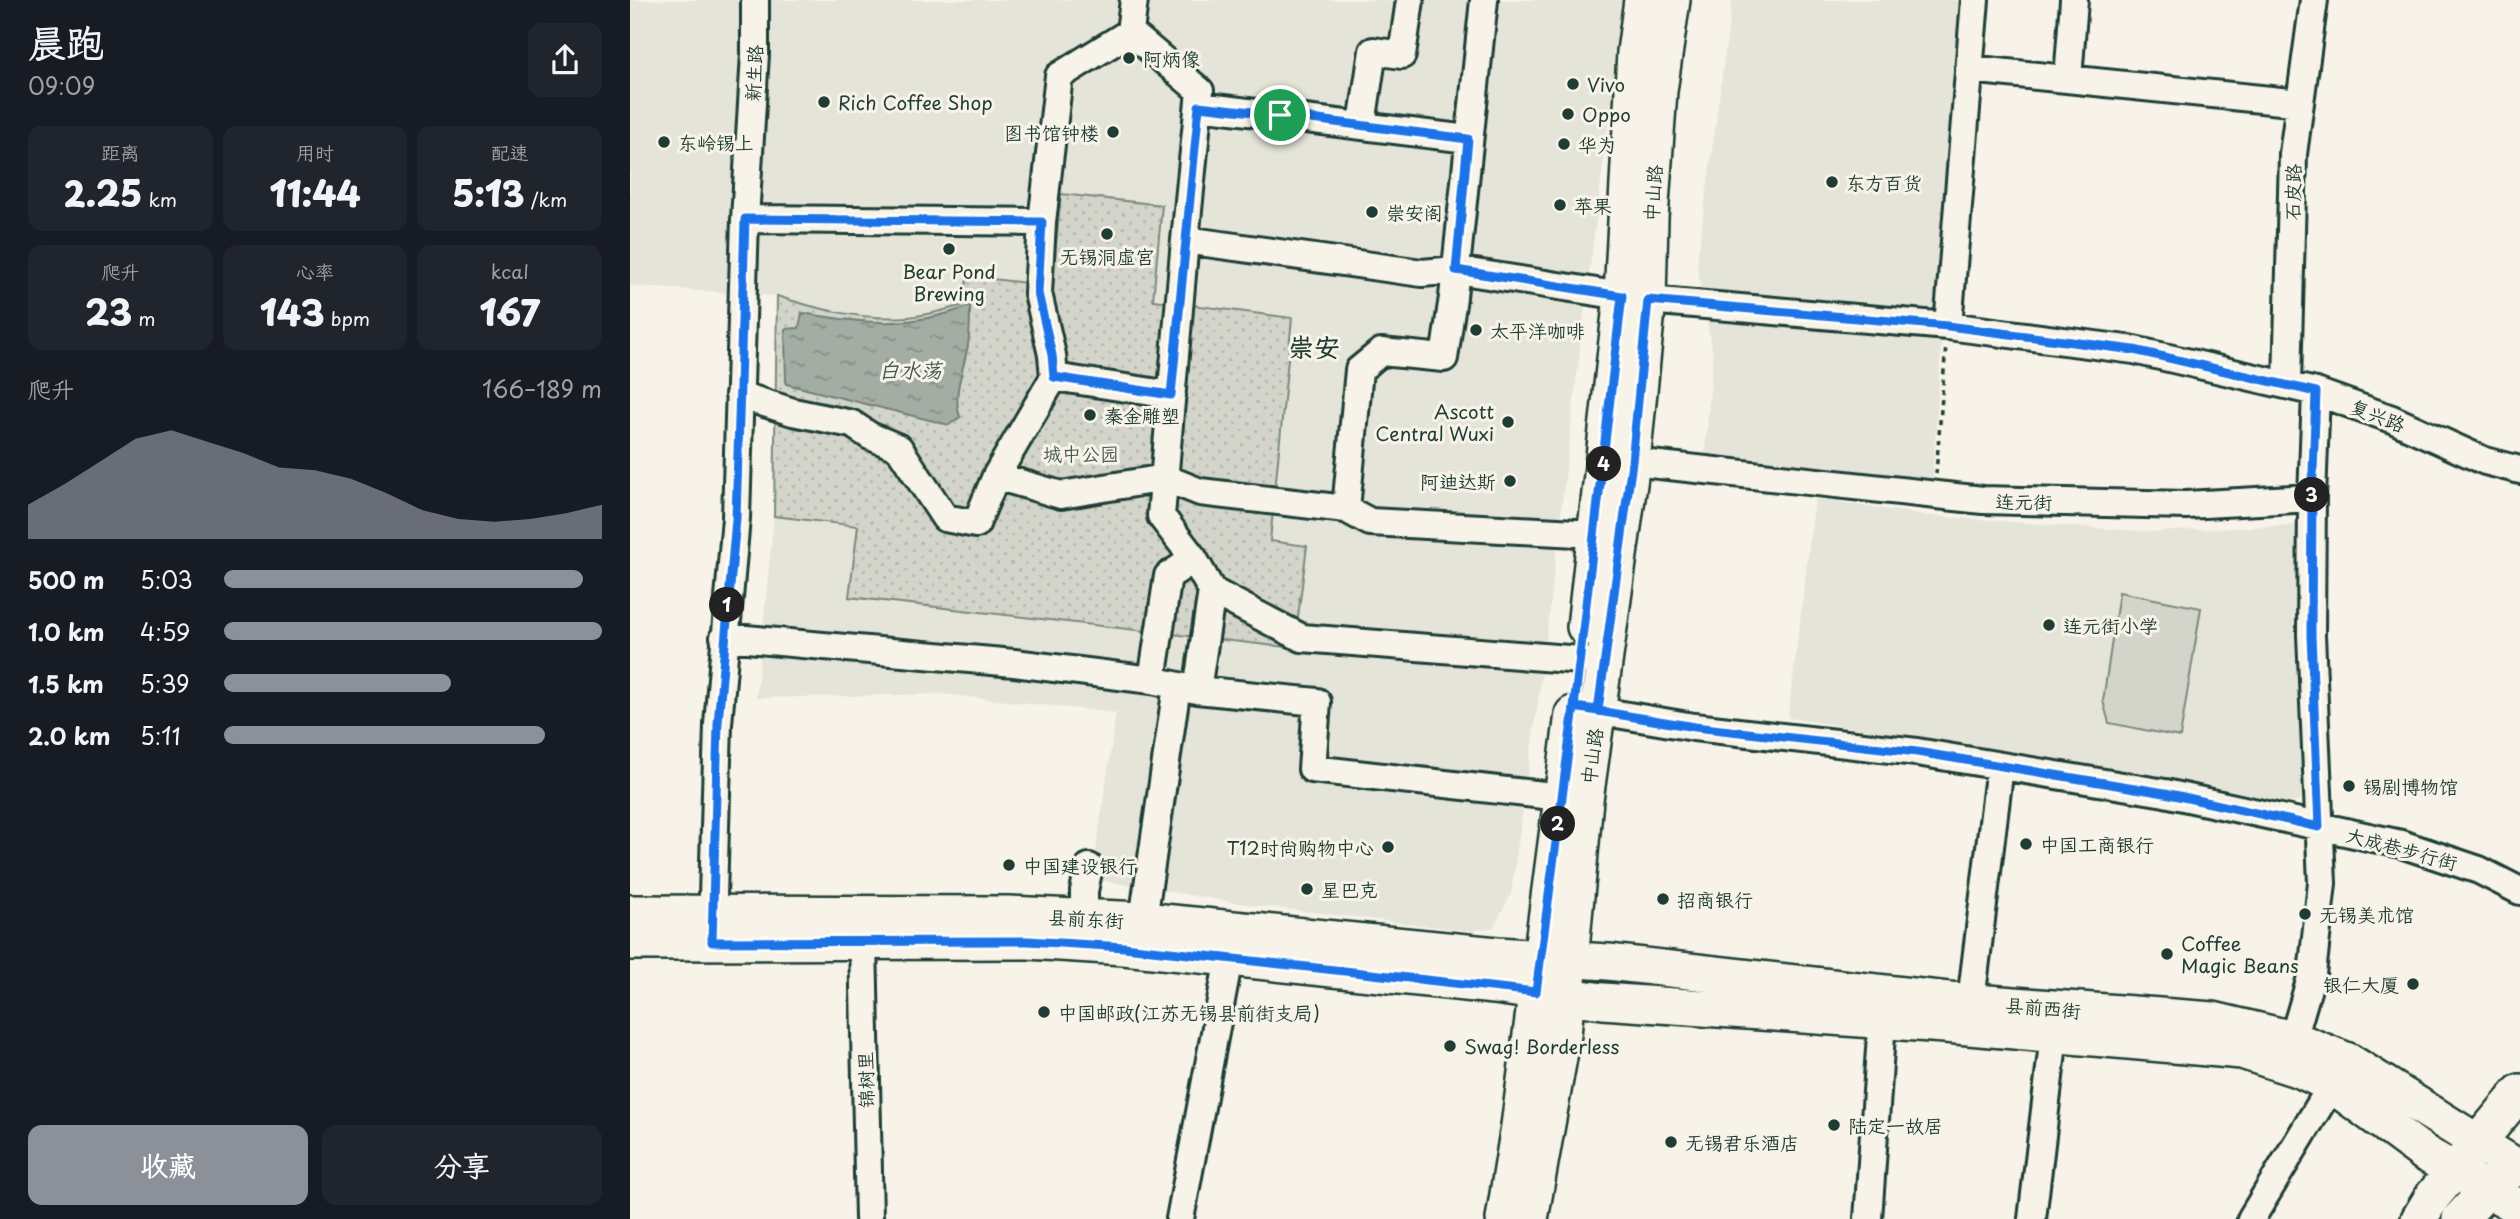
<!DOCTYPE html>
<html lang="zh">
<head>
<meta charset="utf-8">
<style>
	:root { --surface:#171b24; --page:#20242c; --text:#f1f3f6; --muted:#9ea1a6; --accent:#8c9099 }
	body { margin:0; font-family:"Playpen Sans","LXGW WenKai TC",sans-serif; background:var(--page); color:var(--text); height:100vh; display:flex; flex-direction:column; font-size:26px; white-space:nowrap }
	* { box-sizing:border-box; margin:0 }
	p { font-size:23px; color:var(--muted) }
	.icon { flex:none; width:38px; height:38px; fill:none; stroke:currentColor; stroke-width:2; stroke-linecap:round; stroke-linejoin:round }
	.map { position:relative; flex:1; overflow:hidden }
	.panel { display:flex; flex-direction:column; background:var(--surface); width:630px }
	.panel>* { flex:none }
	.pin { position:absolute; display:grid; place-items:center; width:60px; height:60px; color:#fff; margin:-30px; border:4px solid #fff; border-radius:50%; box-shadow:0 2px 7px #0007 }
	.km { position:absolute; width:35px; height:35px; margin:-18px; border-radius:50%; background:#222; color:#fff; font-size:19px; line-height:35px; text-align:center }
	.round { display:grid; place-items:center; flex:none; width:74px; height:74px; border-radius:14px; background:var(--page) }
	.headline { display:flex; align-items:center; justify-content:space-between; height:119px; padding:0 28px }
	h1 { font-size:38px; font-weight:800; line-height:52px }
	.stats { display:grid; grid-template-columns:repeat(3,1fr); gap:10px; height:119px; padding:7px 28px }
	.stats div { display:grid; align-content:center; border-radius:14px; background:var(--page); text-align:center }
	.stats b { font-size:35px; font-weight:800 }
	.stats small { font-size:19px; font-weight:400 }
	.stats p { font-size:19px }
	.chart { height:196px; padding:14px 28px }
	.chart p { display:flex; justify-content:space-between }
	.chart svg { width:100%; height:126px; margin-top:7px; fill:var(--accent); opacity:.7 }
	.action { display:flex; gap:14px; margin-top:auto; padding:14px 28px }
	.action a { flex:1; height:80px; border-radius:14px; background:var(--accent); color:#fff; font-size:28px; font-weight:800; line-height:80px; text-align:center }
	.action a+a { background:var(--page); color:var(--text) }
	ul { padding:0 28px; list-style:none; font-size:23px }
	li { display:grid; grid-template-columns:112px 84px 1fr; align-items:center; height:52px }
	li i { height:18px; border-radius:9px; background:var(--accent) }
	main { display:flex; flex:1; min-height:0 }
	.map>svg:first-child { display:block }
</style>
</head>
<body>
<main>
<section class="panel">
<div class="headline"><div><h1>晨跑</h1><p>09:09</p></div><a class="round"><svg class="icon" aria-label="share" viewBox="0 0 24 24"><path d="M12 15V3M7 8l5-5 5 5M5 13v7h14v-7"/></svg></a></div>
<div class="stats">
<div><p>距离</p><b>2.25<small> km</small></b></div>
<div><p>用时</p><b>11:44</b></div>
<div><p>配速</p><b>5:13<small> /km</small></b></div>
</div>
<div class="stats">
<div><p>爬升</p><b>23<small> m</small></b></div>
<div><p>心率</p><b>143<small> bpm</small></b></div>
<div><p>kcal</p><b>167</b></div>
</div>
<div class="chart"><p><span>爬升</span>166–189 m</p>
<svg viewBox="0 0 160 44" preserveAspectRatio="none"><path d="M0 44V32L10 25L20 17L30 9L40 6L50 10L60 14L70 19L80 20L90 23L100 28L110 34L120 37L130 38L140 37L150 35L160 32V44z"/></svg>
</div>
<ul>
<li><b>500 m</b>5:03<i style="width:95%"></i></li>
<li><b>1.0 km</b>4:59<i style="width:100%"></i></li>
<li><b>1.5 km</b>5:39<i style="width:60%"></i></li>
<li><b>2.0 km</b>5:11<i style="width:85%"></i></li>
</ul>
<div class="action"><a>收藏</a><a>分享</a></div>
</section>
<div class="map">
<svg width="1890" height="1219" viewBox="0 0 1890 1219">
	<defs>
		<pattern id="green-dots" width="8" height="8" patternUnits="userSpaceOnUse" patternTransform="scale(1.75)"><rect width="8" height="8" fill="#d3d5ca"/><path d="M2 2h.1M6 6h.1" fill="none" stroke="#b5b8ae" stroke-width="1.8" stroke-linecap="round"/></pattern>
		<pattern id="water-ripples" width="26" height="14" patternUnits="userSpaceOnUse" patternTransform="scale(1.75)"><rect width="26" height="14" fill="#a4ada3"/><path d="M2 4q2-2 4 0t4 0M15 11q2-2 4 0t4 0" fill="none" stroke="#858e86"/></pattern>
	</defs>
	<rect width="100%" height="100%" fill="#f7f3e8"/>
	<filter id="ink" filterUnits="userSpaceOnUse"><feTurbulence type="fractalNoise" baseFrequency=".0143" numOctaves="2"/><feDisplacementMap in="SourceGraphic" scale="14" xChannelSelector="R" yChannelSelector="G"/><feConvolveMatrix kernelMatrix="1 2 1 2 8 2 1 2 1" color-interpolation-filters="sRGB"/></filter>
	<g filter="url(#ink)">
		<path fill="#e5e4d9" d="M0 0H994L955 306 915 650 881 894 864 927 842 931 621 905 462 879 486 713 312 694 126 698 144 516 228 526 219 596 640 541 662 319 522 300 431 194 422 286 338 276 331 306 279 317H237L193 311 147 296 0 286Z
			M1102 0H1334L1302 485 1074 463 1083 355 1067 264Z
			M1185 499 1302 516 1524 532 1667 525 1672 799 1649 807 1378 751 1158 718Z"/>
		<path fill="url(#green-dots)" stroke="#79897f" stroke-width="2" d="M431 194 532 205 523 300 662 318 640 541 677 546 664 648 219 597 228 526 144 516 147 296C190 310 232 320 277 317 295 316 313 310 331 306L338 276 422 286Z"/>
		<path fill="#d3d5ca" stroke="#79897f" stroke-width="2" d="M1489 592 1571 608 1550 737 1479 723 1473 701Z"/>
		<path fill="url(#water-ripples)" stroke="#6f8077" stroke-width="2" d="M340 306C340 319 340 333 338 345 334 370 322 392 330 417L319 425 156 384 155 329 169 328 172 313C237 324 277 329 340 306Z"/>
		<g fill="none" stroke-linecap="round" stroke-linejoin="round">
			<defs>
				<path id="minor" d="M504 0 500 32 429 76 412 222 408 293 422 355 424 377 542 395
					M854 0 823 297 814 358 751 352 729 370 716 509 740 522 966 534
					M500 32 570 91 555 240 531 516 564 559
					M1339 69 1670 103
					M1438 79 1444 0
					M569 106 838 139
					M732 124 743 51 772 55 780 0
					M115 219 412 222
					M555 240 792 273 826 270 992 296
					M1018 300 1318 326 1504 350 1686 392 1762 419 1855 461 1890 470
					M1318 326 1345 0
					M1657 384 1663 154 1684 0
					M109 395 163 412 222 424 240 436 269 448 315 518 346 524 366 476 431 495 535 478 570 492 716 509
					M1002 462 1353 500 1556 505 1682 498
					M366 476 424 377
					M582 591 672 638 951 660
					M94 637 384 663 522 680 567 690 687 702 682 769 931 797
					M522 680 538 576 564 559 582 591 567 690
					M951 708 1064 727 1287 752 1535 793 1771 844 1849 870 1890 891
					M454 918V891L459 867
					M513 920 547 686
					M82 931 88 724 106 518 115 219 125 54V0
					M233 941 239 1219
					M1341 1001 1370 766
					M1663 1039 1682 974 1692 883 1681 635 1682 498 1686 392
					M550 1219 599 958
					M1238 1219 1252 1021
					M1402 1219 1424 1035
					M1621 1219 1702 1085"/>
				<path id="major" d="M955 627 992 296 1005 52 1012 0
					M0 913 378 914 513 920 867 955 978 962 1318 1000 1583 1020 1663 1039 1718 1061 1890 1169
					M0 942 398 941 494 947 864 986 973 1001 1315 1025 1612 1051 1670 1070 1702 1085 1794 1153 1890 1208
					M874 1219 889 1126 943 714
					M900 1219 933 1035 955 800 1002 462 1018 300 1020 218 1029 91 1042 0
					M1789 1219 1803 1196 1890 1092
					M1830 1219 1873 1173"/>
			</defs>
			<use href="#minor" stroke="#1f3d34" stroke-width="32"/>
			<use href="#major" stroke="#1f3d34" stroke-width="40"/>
			<path stroke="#1f3d34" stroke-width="3.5" stroke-dasharray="5 5" stroke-linecap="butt" d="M1306 474 1316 345"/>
			<use href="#minor" stroke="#f7f3e8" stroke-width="26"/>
			<use href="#major" stroke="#f7f3e8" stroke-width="35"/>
		</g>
	</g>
	<g fill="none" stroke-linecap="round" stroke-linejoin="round" filter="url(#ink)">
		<defs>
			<path id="route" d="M650 115 569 106 541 395 424 377 422 355 408 293 412 222 115 219 106 519 88 723 82 942 398 941 494 947 906 992 944 707 968 710 1002 462 1018 300 1318 326 1504 350 1686 392 1682 498 1681 635 1689 827 1535 793 1287 752 1065 727 944 707 992 296 826 270 838 139 650 115"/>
		</defs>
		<use href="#route" stroke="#fff" stroke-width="14"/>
		<use href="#route" stroke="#1a73e8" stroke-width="9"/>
	</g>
	<g fill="#1f3d34" stroke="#f7f3e8" stroke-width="2.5">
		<circle cx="499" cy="58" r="7"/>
		<circle cx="943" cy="84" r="7"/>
		<circle cx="194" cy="102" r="7"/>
		<circle cx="938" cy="114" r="7"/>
		<circle cx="483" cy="132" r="7"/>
		<circle cx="34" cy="142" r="7"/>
		<circle cx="934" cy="144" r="7"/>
		<circle cx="1202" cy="182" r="7"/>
		<circle cx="930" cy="205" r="7"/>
		<circle cx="742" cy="212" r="7"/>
		<circle cx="477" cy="234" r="7"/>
		<circle cx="319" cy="249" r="7"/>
		<circle cx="846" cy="330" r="7"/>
		<circle cx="460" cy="415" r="7"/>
		<circle cx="878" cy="422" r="7"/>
		<circle cx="880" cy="481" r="7"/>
		<circle cx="1419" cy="625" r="7"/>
		<circle cx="1719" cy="786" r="7"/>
		<circle cx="1396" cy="844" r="7"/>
		<circle cx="758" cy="847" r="7"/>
		<circle cx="379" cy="865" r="7"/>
		<circle cx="677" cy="889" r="7"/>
		<circle cx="1033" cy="899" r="7"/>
		<circle cx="1675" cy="914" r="7"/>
		<circle cx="1537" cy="954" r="7"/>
		<circle cx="1783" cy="984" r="7"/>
		<circle cx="414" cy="1012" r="7"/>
		<circle cx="820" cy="1046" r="7"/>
		<circle cx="1204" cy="1125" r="7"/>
		<circle cx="1041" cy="1142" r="7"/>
	</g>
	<g text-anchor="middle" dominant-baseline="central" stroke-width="6" stroke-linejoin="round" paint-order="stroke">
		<g font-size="19" fill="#1f3d34" stroke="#f7f3e8" text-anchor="start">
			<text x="513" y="58">阿炳像</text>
			<text x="957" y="84">Vivo</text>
			<text x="208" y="102">Rich Coffee Shop</text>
			<text x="952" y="114">Oppo</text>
			<text x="469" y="132" text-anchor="end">图书馆钟楼</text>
			<text x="48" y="142">东岭锡上</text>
			<text x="948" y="144">华为</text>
			<text x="1216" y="182">东方百货</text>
			<text x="944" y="205">苹果</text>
			<text x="756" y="212">崇安阁</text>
			<text x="477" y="256" text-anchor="middle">无锡洞虚宫</text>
			<text x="319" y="271" text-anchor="middle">Bear Pond<tspan x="319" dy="22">Brewing</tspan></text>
			<text x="860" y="330">太平洋咖啡</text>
			<text x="864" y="411" text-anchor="end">Ascott<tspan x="864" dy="22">Central Wuxi</tspan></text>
			<text x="474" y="415">秦金雕塑</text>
			<text x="866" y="481" text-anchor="end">阿迪达斯</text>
			<text x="1433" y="625">连元街小学</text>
			<text x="1733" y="786">锡剧博物馆</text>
			<text x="1410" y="844">中国工商银行</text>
			<text x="744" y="847" text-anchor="end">T12时尚购物中心</text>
			<text x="393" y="865">中国建设银行</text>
			<text x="691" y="889">星巴克</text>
			<text x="1047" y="899">招商银行</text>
			<text x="1689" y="914">无锡美术馆</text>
			<text x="1551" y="943">Coffee<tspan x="1551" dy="22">Magic Beans</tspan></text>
			<text x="1769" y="984" text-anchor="end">银仁大厦</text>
			<text x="428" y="1012">中国邮政(江苏无锡县前街支局)</text>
			<text x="834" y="1046">Swag! Borderless</text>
			<text x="1218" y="1125">陆定一故居</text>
			<text x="1055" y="1142">无锡君乐酒店</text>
		</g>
		<g font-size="19" fill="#1f3d34" stroke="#f7f3e8">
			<text transform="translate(123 73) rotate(-87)">新生路</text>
			<text transform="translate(1662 192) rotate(-89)">石皮路</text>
			<text transform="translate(1022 193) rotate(-86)">中山路</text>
			<text transform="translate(1748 415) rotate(21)">复兴路</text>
			<text transform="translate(1394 501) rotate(1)">连元街</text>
			<text transform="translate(961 756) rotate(-82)">中山路</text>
			<text transform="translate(1772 848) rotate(15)">大成巷步行街</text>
			<text transform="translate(456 918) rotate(3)">县前东街</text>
			<text transform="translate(1413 1007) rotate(5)">县前西街</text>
			<text transform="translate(235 1080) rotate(-91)">锦树里</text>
		</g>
		<g font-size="19" fill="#435b52" stroke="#f7f3e8">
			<text x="451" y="453">城中公园</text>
		</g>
		<g font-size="21" font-style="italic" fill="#405950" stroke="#f7f3e8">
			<text x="280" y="369">白水荡</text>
		</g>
		<g font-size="26" font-weight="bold" fill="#1f3d34" stroke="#f7f3e8">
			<text x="684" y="346">崇安</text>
		</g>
	</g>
</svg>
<div class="pin" style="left:650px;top:115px;background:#1e9e55"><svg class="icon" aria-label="arrive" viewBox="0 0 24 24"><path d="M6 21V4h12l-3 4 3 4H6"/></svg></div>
<b class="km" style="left:97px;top:605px">1</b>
<b class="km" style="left:928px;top:824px">2</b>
<b class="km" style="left:1682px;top:495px">3</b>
<b class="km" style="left:974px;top:464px">4</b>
</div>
</main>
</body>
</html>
